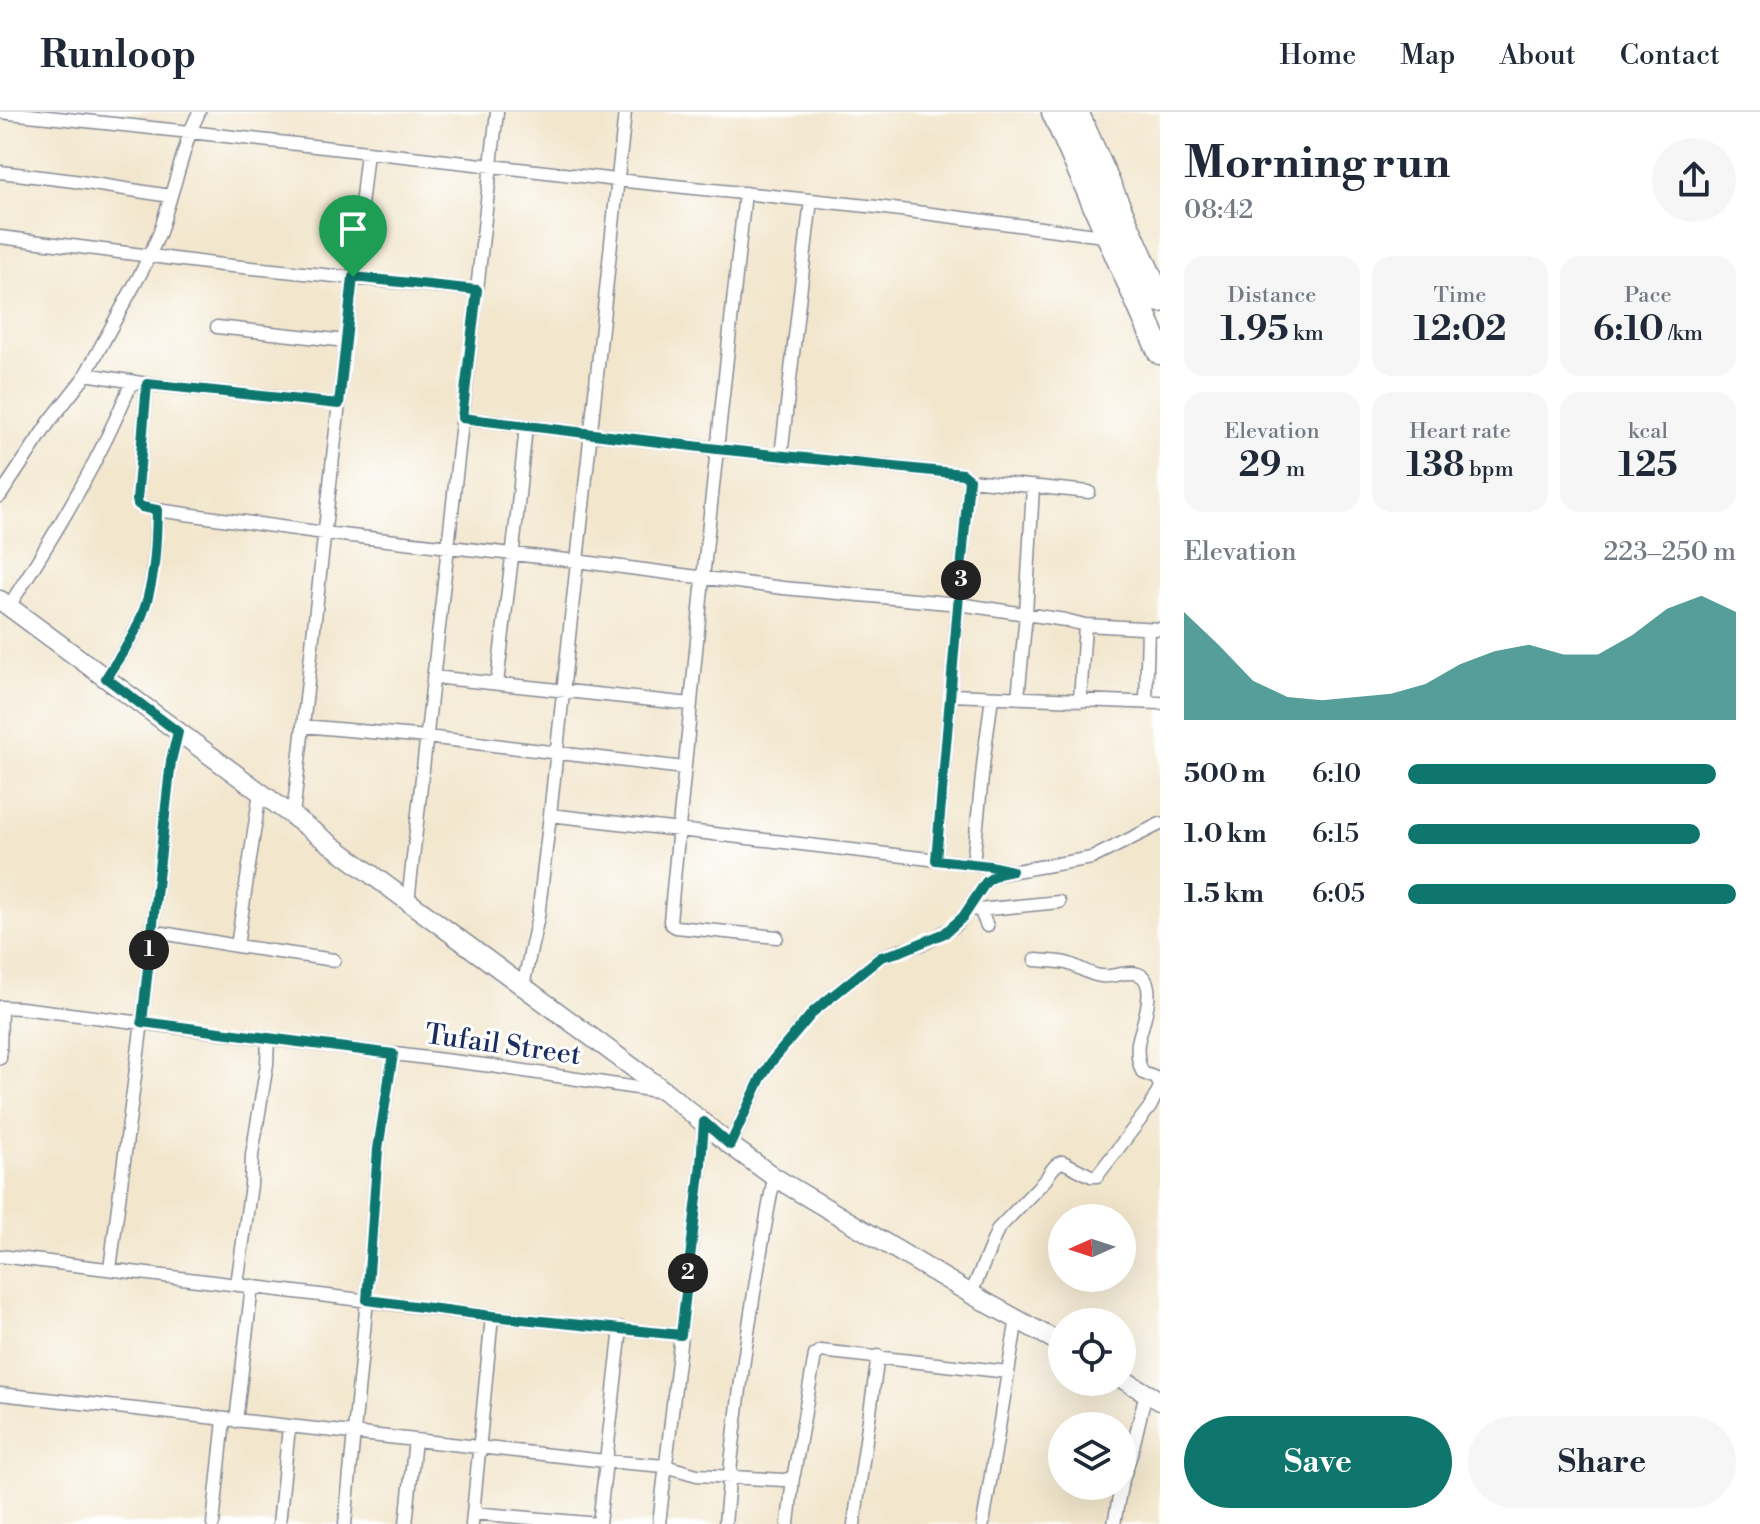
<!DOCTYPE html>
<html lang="en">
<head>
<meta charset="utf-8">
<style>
	:root { --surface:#fff; --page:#f6f6f7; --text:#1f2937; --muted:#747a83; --line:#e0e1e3; --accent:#0f766e }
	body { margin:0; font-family:"Libre Bodoni",serif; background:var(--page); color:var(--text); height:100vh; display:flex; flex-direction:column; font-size:30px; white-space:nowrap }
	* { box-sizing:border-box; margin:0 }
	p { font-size:26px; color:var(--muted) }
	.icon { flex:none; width:44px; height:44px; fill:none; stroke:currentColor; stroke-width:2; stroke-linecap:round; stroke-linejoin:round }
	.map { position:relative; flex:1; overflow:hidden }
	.sheet { display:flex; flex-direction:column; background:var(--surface); width:600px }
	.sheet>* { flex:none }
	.needle { width:52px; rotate:267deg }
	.fabs { position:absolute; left:1048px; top:1092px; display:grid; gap:16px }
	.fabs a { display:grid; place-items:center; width:88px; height:88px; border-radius:50%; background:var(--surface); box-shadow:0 8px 32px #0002; font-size:40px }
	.pin { position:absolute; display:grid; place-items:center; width:68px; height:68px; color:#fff; margin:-82px -34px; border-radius:50% 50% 50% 0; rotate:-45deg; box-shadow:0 0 8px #0007 }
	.pin .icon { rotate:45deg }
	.km { position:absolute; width:40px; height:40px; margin:-20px; border-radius:50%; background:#222; color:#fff; font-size:22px; line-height:40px; text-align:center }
	.round { display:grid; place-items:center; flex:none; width:84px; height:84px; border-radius:42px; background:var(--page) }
	.summary { display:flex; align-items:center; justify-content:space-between; height:136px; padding:0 24px }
	h1 { font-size:44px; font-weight:700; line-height:60px }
	.figures { display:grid; grid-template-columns:repeat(3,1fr); gap:12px; height:136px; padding:8px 24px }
	.figures div { display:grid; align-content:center; border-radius:20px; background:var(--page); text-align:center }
	.figures b { font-size:34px; font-weight:700 }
	.figures small { font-size:22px; font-weight:400 }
	.figures p { font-size:22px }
	.chart { height:224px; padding:16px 24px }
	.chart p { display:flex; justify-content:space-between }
	.chart svg { width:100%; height:144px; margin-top:8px; fill:var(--accent); opacity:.7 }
	.cta { display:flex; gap:16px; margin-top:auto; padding:16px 24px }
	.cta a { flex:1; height:92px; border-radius:48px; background:var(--accent); color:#fff; font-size:32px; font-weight:700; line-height:92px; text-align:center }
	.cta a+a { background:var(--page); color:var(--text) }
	ul { padding:0 24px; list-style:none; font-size:26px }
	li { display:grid; grid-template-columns:128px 96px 1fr; align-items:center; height:60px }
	li i { height:20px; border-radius:10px; background:var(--accent) }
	header { display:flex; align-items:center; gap:48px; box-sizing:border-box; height:112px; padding:0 40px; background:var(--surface); border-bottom:2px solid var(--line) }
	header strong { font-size:38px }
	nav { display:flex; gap:44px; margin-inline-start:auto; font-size:28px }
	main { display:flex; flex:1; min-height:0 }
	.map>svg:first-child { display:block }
</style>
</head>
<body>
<header>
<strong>Runloop</strong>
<nav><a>Home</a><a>Map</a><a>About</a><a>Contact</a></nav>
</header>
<main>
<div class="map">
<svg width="1160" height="1412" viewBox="0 0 1160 1412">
	<rect width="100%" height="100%" fill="#fff"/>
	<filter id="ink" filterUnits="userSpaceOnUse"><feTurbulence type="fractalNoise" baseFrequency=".0125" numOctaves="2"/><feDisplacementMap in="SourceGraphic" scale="16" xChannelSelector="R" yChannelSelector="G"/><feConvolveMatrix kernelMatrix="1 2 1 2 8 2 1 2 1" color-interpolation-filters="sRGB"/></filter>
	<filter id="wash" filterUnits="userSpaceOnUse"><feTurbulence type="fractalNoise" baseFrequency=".006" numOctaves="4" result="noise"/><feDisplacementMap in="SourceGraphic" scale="32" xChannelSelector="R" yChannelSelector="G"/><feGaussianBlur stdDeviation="1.8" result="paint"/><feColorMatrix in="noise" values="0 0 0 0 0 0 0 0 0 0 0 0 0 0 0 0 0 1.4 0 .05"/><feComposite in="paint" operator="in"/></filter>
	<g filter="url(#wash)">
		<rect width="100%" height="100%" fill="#f2e6cc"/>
	</g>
	<g filter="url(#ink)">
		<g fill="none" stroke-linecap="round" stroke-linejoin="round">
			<defs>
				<path id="street" d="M0 0 190 20 617 68 877 95 1111 125
					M0 60 74 69 170 84
					M745 81 703 466 670 809 671 812 676 815 777 825
					M0 125 222 153 477 178
					M217 215 346 229
					M86 262 147 272 339 292
					M147 272 137 388 140 394 157 398
					M462 306 717 337 963 362 969 367 936 748
					M781 344 811 88
					M970 368 1089 380
					M0 384 50 309 83 267 143 157 160 120 190 20 199 0
					M9 494C55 422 100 349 132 269
					M433 565 691 592
					M106 566C116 549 130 532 138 513 155 476 155 438 157 398L324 421 576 449 783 476 959 492 1065 508 1085 513 1160 517
					M497 571 517 403 526 314
					M951 583 1160 591
					M1018 586 1026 502 1033 374
					M1080 589 1085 513
					M1146 590 1148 517
					M303 614 427 625 684 656
					M550 703 990 754 1008 758
					M293 704 367 40
					M973 752 984 645 992 585
					M408 790 497 0
					M973 796 981 800 987 814
					M978 798 1059 790
					M151 819 237 834 334 848
					M237 834 260 680
					M1035 848C1046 849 1057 849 1066 851 1078 854 1089 863 1101 864 1113 866 1126 858 1138 862 1160 870 1141 915 1138 931 1137 941 1138 952 1143 961L1156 966 1160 973
					M523 874 538 805 550 703 625 0
					M0 895 21 896 492 954 663 980
					M0 946 1 895
					M730 1033 761 966 772 949 814 899 881 845 927 830 955 814 963 805 986 770 998 762 1092 746 1160 712
					M0 1144 492 1204 681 1223
					M110 1157 142 910 171 649 178 620
					M237 1172 251 1073 252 1043 267 952 268 926
					M971 1182 998 1117 1046 1067C1050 1060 1055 1051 1063 1050L1091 1064H1097L1150 995 1160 975
					M0 1282 605 1349 665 1354 697 1363 784 1368 791 1366 794 1362 815 1243 821 1239 1008 1260
					M236 1309 252 1174
					M1122 1371 1132 1339 1146 1280
					M473 1401 599 1412 621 1216
					M213 1412 224 1308
					M279 1412 289 1315
					M345 1412 367 1188 378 1037 393 942
					M406 1412 415 1328
					M472 1412 492 1204
					M659 1412 701 1052 704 1010
					M725 1412C735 1297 753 1179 774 1065
					M788 1412 793 1365
					M854 1412 878 1244
					M983 1412 1017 1206
					M1114 1412 1121 1374"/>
				<path id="secondary" d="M0 488 666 980 730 1033 774 1065 971 1182 1062 1232
					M1122 1267 1160 1289"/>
				<path id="highway" d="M1054 0 1160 240
					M1076 0 1160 188"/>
			</defs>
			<use href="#street" stroke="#868a95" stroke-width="15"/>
			<use href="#secondary" stroke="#868a95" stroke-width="21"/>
			<use href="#highway" stroke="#868a95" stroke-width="27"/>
			<use href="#street" stroke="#fff" stroke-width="12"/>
			<use href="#secondary" stroke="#fff" stroke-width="18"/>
			<use href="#highway" stroke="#fff" stroke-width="24"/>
		</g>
	</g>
	<g fill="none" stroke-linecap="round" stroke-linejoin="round" filter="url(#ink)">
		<defs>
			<path id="route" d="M353 165 477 178 462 306 717 337 963 362 969 367 936 748 990 754 1012 759 998 762 986 770 963 805 945 821 902 839 881 845 814 899 772 949 761 966 730 1033 704 1010 701 1052 681 1223 492 1204 367 1188 378 1037 393 942 142 910 171 649 178 620 106 566C116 549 130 532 138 513 155 476 156 438 157 398L142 395 138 392 137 388 147 272 339 292Z"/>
		</defs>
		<use href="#route" stroke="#fff" stroke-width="16"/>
		<use href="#route" stroke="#0f766e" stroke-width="10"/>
	</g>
	<g text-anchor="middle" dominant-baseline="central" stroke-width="6" stroke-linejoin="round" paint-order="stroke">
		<g font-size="28" fill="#1b2f5e" stroke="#fff">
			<text transform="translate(503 933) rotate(8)">Tufail Street</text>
		</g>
	</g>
</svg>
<div class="fabs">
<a><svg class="needle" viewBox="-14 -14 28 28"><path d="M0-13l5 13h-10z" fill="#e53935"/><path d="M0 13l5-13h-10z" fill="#747a83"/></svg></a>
<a><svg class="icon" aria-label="locate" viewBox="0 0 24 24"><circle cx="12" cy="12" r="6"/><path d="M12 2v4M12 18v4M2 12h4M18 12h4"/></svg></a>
<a><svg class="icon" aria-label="layers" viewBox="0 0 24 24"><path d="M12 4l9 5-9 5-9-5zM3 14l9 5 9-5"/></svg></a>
</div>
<div class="pin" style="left:353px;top:165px;background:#1e9e55"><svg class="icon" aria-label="arrive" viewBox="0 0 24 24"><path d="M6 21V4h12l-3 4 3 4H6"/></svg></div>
<b class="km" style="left:149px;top:838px">1</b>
<b class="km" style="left:688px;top:1161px">2</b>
<b class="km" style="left:961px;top:468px">3</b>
</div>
<section class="sheet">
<div class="summary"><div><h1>Morning run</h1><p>08:42</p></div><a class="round"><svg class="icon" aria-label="share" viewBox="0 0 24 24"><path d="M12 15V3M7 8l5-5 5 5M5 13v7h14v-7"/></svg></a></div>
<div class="figures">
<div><p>Distance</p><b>1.95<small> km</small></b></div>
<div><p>Time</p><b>12:02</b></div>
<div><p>Pace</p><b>6:10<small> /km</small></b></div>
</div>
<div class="figures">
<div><p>Elevation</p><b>29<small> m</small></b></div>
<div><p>Heart rate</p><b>138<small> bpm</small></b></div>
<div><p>kcal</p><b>125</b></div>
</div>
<div class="chart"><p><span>Elevation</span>223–250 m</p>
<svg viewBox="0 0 160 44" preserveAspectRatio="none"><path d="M0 44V11L10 21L20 32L30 37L40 38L50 37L60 36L70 33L80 27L90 23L100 21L110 24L120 24L130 18L140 10L150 6L160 11V44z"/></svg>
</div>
<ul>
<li><b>500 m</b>6:10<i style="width:94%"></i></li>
<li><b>1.0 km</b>6:15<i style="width:89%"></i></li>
<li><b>1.5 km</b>6:05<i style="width:100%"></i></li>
</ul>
<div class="cta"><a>Save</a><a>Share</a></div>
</section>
</main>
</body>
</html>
